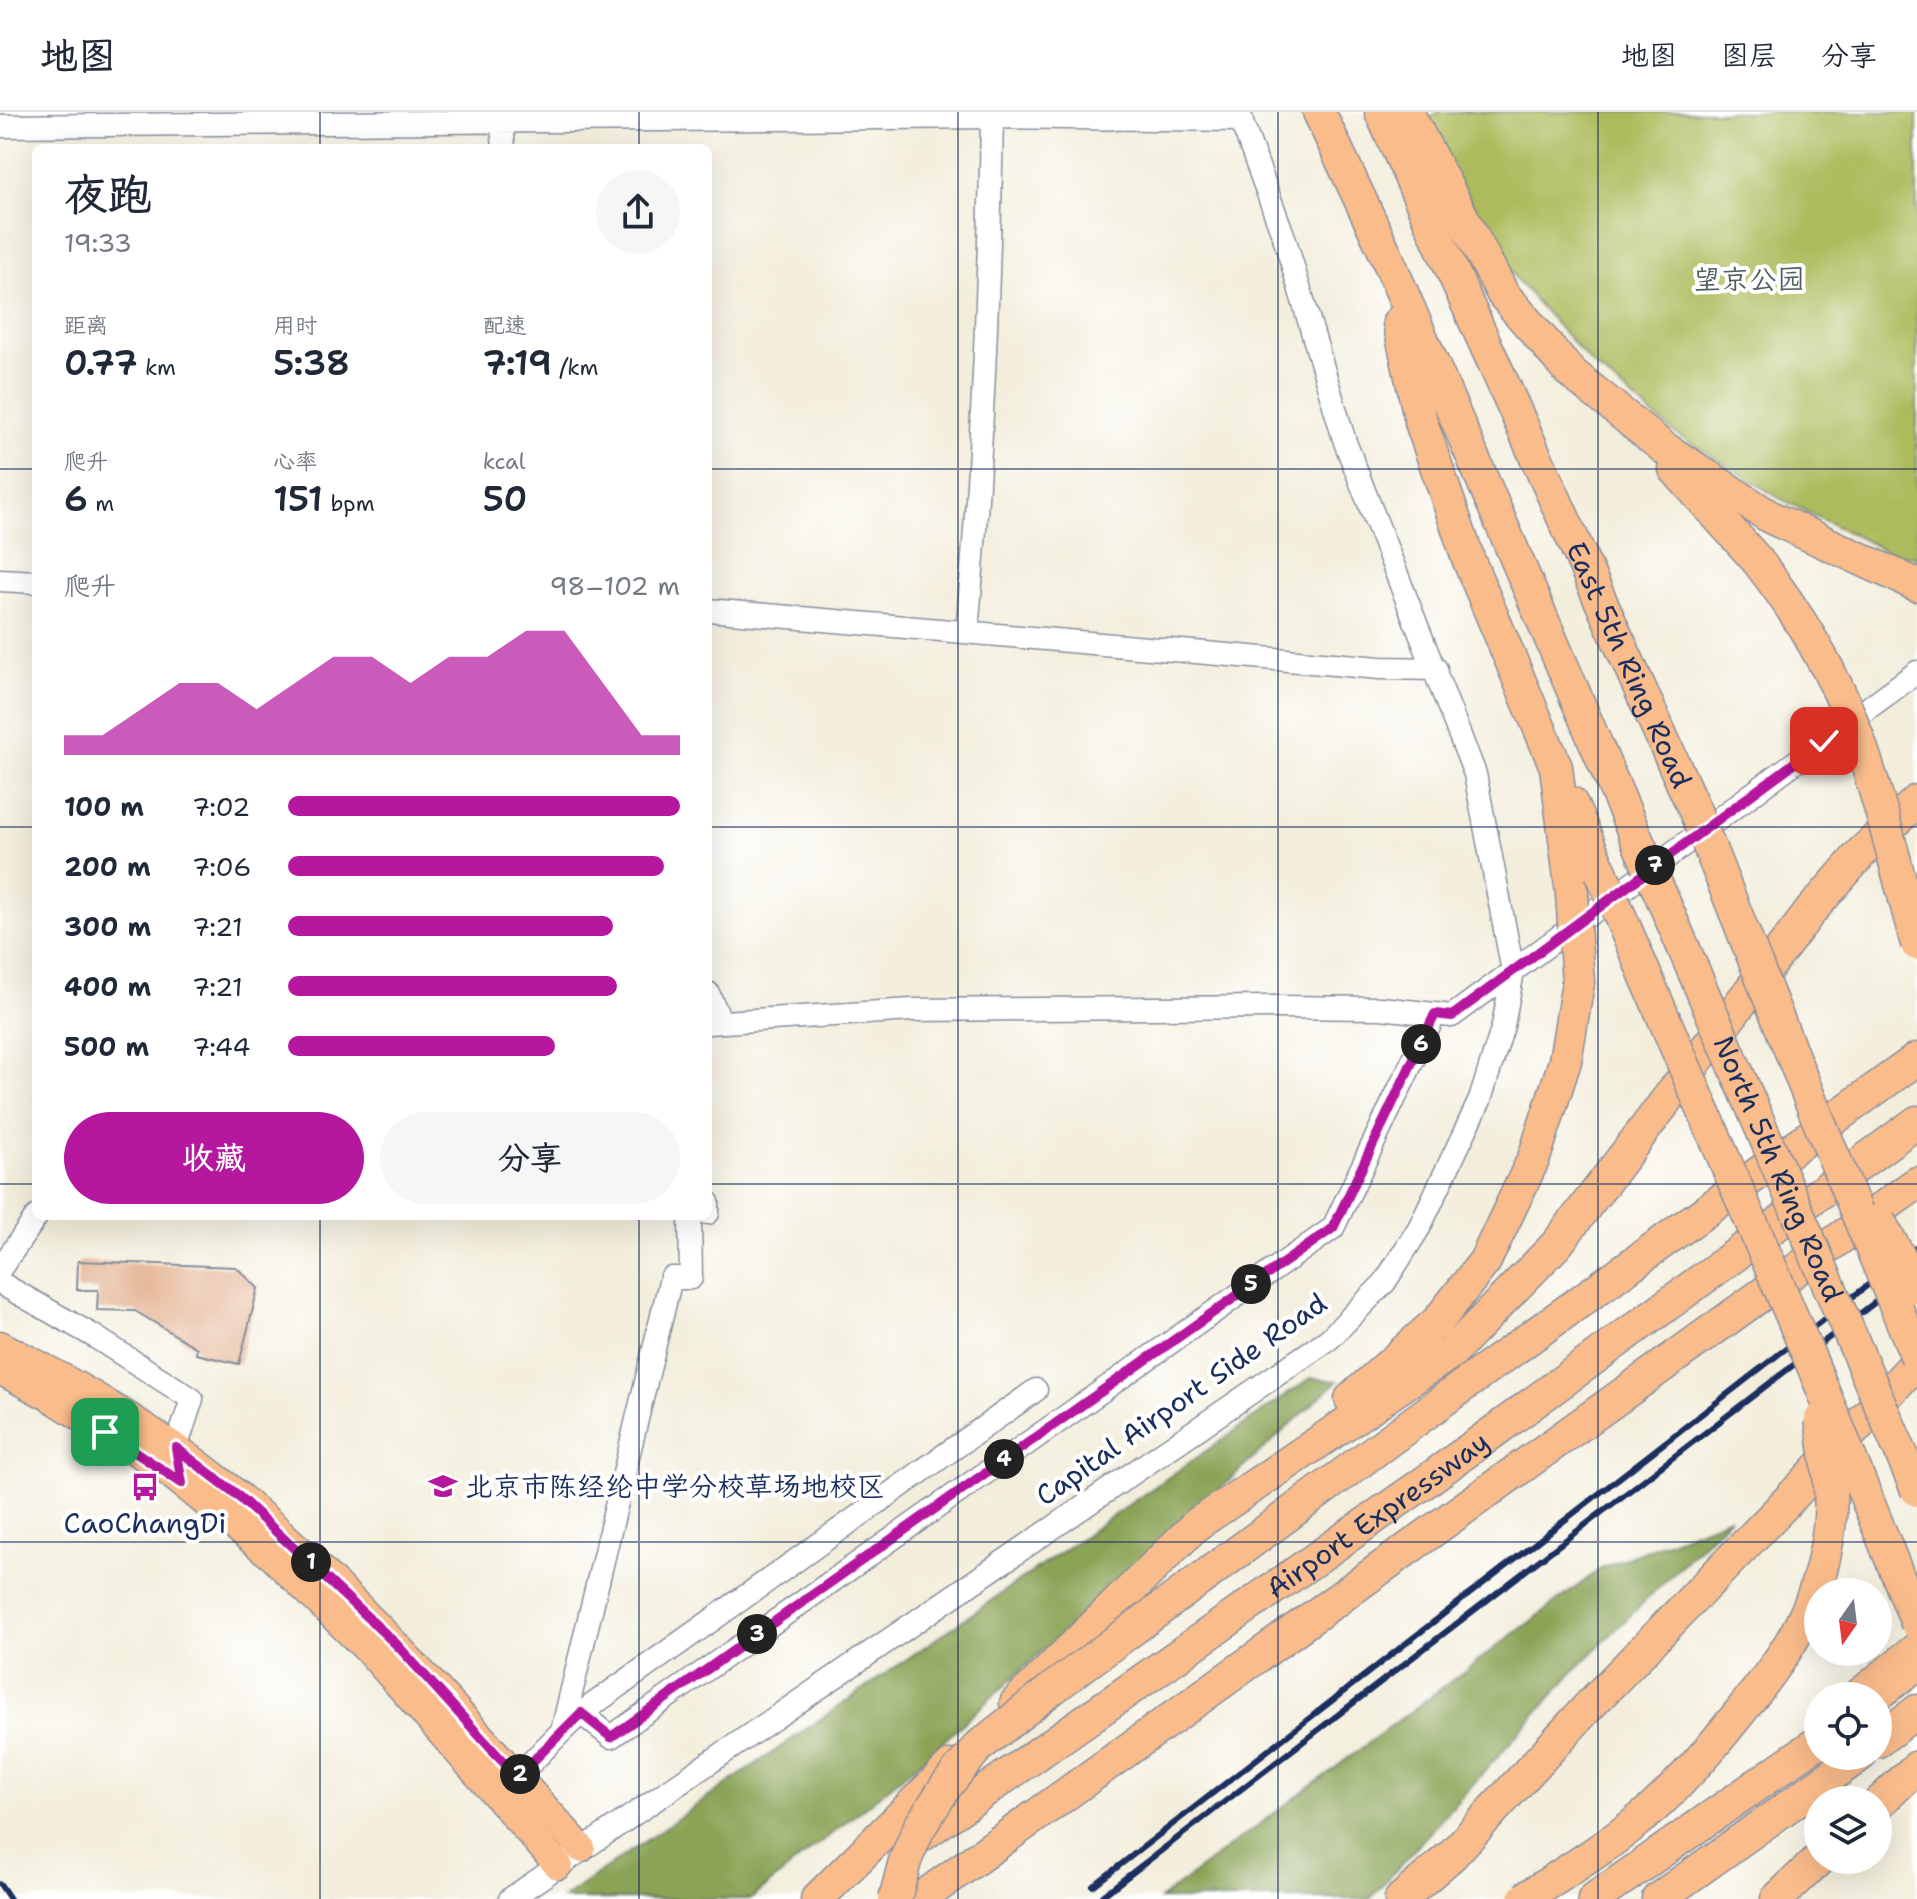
<!DOCTYPE html>
<html lang="zh">
<head>
<meta charset="utf-8">
<style>
	:root { --surface:#fff; --page:#f6f6f7; --text:#1f2937; --muted:#747a83; --line:#e0e1e3; --accent:#b5179e }
	body { margin:0; font-family:"Shantell Sans","LXGW WenKai TC",sans-serif; background:var(--page); color:var(--text); height:100vh; display:flex; flex-direction:column; font-size:30px; white-space:nowrap }
	* { box-sizing:border-box; margin:0 }
	p { font-size:26px; color:var(--muted) }
	.icon { flex:none; width:44px; height:44px; fill:none; stroke:currentColor; stroke-width:2; stroke-linecap:round; stroke-linejoin:round }
	.map { position:relative; flex:1; overflow:hidden }
	.details { position:absolute; left:32px; top:32px; width:680px; height:1076px; display:flex; flex-direction:column; background:var(--surface); border-radius:12px; box-shadow:0 8px 32px #0002 }
	.details>* { flex:none }
	.needle { width:52px; rotate:194deg }
	.fabs { position:absolute; left:1804px; top:1466px; display:grid; gap:16px }
	.fabs a { display:grid; place-items:center; width:88px; height:88px; border-radius:50%; background:var(--surface); box-shadow:0 8px 32px #0002; font-size:40px }
	.pin { position:absolute; display:grid; place-items:center; width:68px; height:68px; color:#fff; margin:-34px; border-radius:16px; box-shadow:0 4px 12px #0006 }
	.km { position:absolute; width:40px; height:40px; margin:-20px; border-radius:50%; background:#222; color:#fff; font-size:22px; line-height:40px; text-align:center }
	.round { display:grid; place-items:center; flex:none; width:84px; height:84px; border-radius:42px; background:var(--page) }
	.headline { display:flex; align-items:center; justify-content:space-between; height:136px; padding:0 32px }
	h1 { font-size:44px; font-weight:600; line-height:60px }
	.metrics { display:grid; grid-template-columns:repeat(3,1fr); gap:12px; height:136px; padding:8px 32px }
	.metrics div { display:grid; align-content:center }
	.metrics b { font-size:34px; font-weight:600 }
	.metrics small { font-size:22px; font-weight:400 }
	.metrics p { font-size:22px }
	.chart { height:224px; padding:16px 32px }
	.chart p { display:flex; justify-content:space-between }
	.chart svg { width:100%; height:144px; margin-top:8px; fill:var(--accent); opacity:.7 }
	.action { display:flex; gap:16px; margin-top:auto; padding:16px 32px }
	.action a { flex:1; height:92px; border-radius:48px; background:var(--accent); color:#fff; font-size:32px; font-weight:600; line-height:92px; text-align:center }
	.action a+a { background:var(--page); color:var(--text) }
	ul { padding:0 32px; list-style:none; font-size:26px }
	li { display:grid; grid-template-columns:128px 96px 1fr; align-items:center; height:60px }
	li i { height:20px; border-radius:10px; background:var(--accent) }
	header { display:flex; align-items:center; gap:48px; box-sizing:border-box; height:112px; padding:0 40px; background:var(--surface); border-bottom:2px solid var(--line) }
	header strong { font-size:38px }
	nav { display:flex; gap:44px; margin-inline-start:auto; font-size:28px }
	.map>svg:first-child { display:block }
</style>
</head>
<body>
<header>
<strong>地图</strong>
<nav><a>地图</a><a>图层</a><a>分享</a></nav>
</header>
<div class="map">
<svg width="1917" height="1787" viewBox="0 0 1917 1787">
	<rect width="100%" height="100%" fill="#fff"/>
	<filter id="ink" filterUnits="userSpaceOnUse"><feTurbulence type="fractalNoise" baseFrequency=".0125" numOctaves="2"/><feDisplacementMap in="SourceGraphic" scale="16" xChannelSelector="R" yChannelSelector="G"/><feConvolveMatrix kernelMatrix="1 2 1 2 8 2 1 2 1" color-interpolation-filters="sRGB"/></filter>
	<filter id="wash" filterUnits="userSpaceOnUse"><feTurbulence type="fractalNoise" baseFrequency=".006" numOctaves="4" result="noise"/><feDisplacementMap in="SourceGraphic" scale="32" xChannelSelector="R" yChannelSelector="G"/><feGaussianBlur stdDeviation="1.8" result="paint"/><feColorMatrix in="noise" values="0 0 0 0 0 0 0 0 0 0 0 0 0 0 0 0 0 1.4 0 .05"/><feComposite in="paint" operator="in"/></filter>
	<g filter="url(#wash)">
		<rect width="100%" height="100%" fill="#f3eedc"/>
		<path fill="#aebb5d" stroke="#64755e" stroke-width="2" d="M1440 0H1917V446L1886 439 1779 386 1673 320 1591 251 1516 167 1423 8Z"/>
		<path fill="#8aa354" stroke="#526959" stroke-width="2" d="M1311 1266 1338 1269 924 1647 751 1787H562Z
			M1730 1405 1577 1556 1370 1787H1160L1602 1456Z"/>
		<g id="blocks">
			<path fill="#e3b08e" d="M78 1149 236 1155 258 1176 239 1252 196 1242 197 1236 135 1199 97 1198 98 1178H77Z"/>
		</g>
	</g>
	<g filter="url(#ink)">
		<use href="#blocks" fill-opacity="0" stroke="#878e9d" stroke-width="2"/>
		<g fill="none" stroke-linecap="round" stroke-linejoin="round">
			<defs>
				<path id="minor" d="M501 0 504 36
					M0 14 992 5 1242 8
					M0 468 36 470
					M708 498 1380 556 1436 557
					M967 520C982 348 989 177 992 5
					M708 881 721 910
					M708 911 912 898 1274 895 1381 896 1452 904 1513 859 1475 662 1345 330 1285 128 1238 0
					M708 1090V1101
					M0 1157 37 1104
					M0 1171 92 1223 192 1287 176 1336 178 1350
					M581 1601 1036 1278
					M562 1619 581 1601 611 1625 1333 1116 1435 902
					M517 1665 562 1619 671 1166H691L690 1104H693
					M510 1787 1329 1227 1385 1170 1419 1116 1480 988 1503 914 1513 859 1917 560"/>
				<path id="major" d="M0 1233C78 1272 168 1325 235 1381 362 1487 470 1614 581 1736
					M0 1258 50 1285 167 1359 273 1445 372 1542 558 1753
					M1855 1584 1917 1534"/>
				<g id="highway">
					<path d="M1319 0 1383 136 1641 737"/>
					<path id="s1" d="M1381 0 1695 699"/>
					<path d="M1407 0 1503 182 1569 259 1664 336 1770 405 1917 473"/>
					<path d="M1399 210 1421 310 1469 449 1556 655 1572 782"/>
					<path d="M1675 357 1756 447"/>
					<path d="M1571 691 1601 760"/>
					<path d="M1460 1276 1917 947"/>
					<path d="M1351 1287 1438 1209 1485 1149 1534 1046 1565 949 1578 871"/>
					<path d="M1876 1584 1917 1552"/>
					<path d="M1016 1591 1197 1412 1452 1240 1557 1132 1810 800 1862 740 1917 689"/>
					<path d="M1878 1629 1917 1599"/>
					<path d="M1878 1692 1917 1655"/>
					<path id="s2" d="M908 1733 1425 1370 1917 1010"/>
					<path d="M817 1787 951 1654"/>
					<path d="M920 1787 1917 1071"/>
					<path d="M1401 1787 1452 1743 1588 1595 1802 1374 1917 1250"/>
					<path d="M1594 1787 1818 1630"/>
					<path d="M1658 1787 1859 1644"/>
					<path d="M1777 1787 1818 1748"/>
				</g>
			</defs>
			<use href="#minor" stroke="#878e9d" stroke-width="25"/>
			<use href="#major" stroke="#878e9d" stroke-width="31"/>
			<use href="#highway" stroke="#878e9d" stroke-width="35"/>
			<use href="#minor" stroke="#fff" stroke-width="22"/>
			<use href="#major" stroke="#fabc8b" stroke-width="28"/>
			<use href="#highway" stroke="#fabc8b" stroke-width="32"/>
			<path stroke="#1b2f5e" stroke-width="6" d="M0 1772 10 1787
				M1093 1774 1917 1135
				M1102 1784 1917 1158"/>
			<defs>
				<g id="highway-bridge">
					<path d="M1756 447C1797 499 1836 563 1858 626 1882 694 1898 763 1917 832"/>
					<path d="M1695 699 1813 995 1917 1245"/>
					<path id="s3" d="M1641 737 1917 1378"/>
					<path d="M1601 760 1814 1256 1917 1511"/>
					<path d="M1572 782 1578 871"/>
					<path d="M1879 1109 1917 1176"/>
					<path d="M895 1787 905 1749 919 1716 946 1674 978 1635 1053 1576 1460 1276"/>
					<path d="M1524 1787C1563 1762 1610 1733 1645 1703 1679 1674 1708 1640 1736 1605 1786 1543 1819 1499 1829 1416 1834 1380 1826 1343 1821 1307"/>
				</g>
			</defs>
			<use href="#highway-bridge" stroke="#878e9d" stroke-width="35" stroke-linecap="butt"/>
			<use href="#highway-bridge" stroke="#fabc8b" stroke-width="32"/>
		</g>
	</g>
	<g fill="none" stroke-linecap="round" stroke-linejoin="round" filter="url(#ink)">
		<defs>
			<path id="route" d="M105 1320 182 1371 176 1336 235 1381 397 1533 517 1665 581 1601 611 1625 1333 1116 1435 902 1452 904 1824 629"/>
		</defs>
		<use href="#route" stroke="#fff" stroke-width="16"/>
		<use href="#route" stroke="#b5179e" stroke-width="10"/>
	</g>
	<path fill="none" stroke="#1b2f5e" stroke-width="2" stroke-opacity="0.55" d="M320 0V36M639 0V36M958 0V1787M1278 0V1787M1598 0V1787M0 357H36M708 357H1917M0 715H36M708 715H1917M0 1072H36M708 1072H1917M320 1104V1787M639 1104V1787M0 1430H1917"/>
	<defs>
		<symbol id="school-bare" viewBox="-9 -9 18 18"><path d="M0-5L7-2L0 1L-7-2ZM-4 1L0 2.5L4 1V4Q0 6-4 4Z" fill="#b5179e" stroke="#fff" stroke-width="2.5" paint-order="stroke"/></symbol>
		<symbol id="bus-bare" viewBox="-9 -9 18 18"><path d="M-5-6H5V4H4V6H2V4H-2V6H-4V4H-5ZM-3.5-4V0h7V-4ZM-3.5 1.2v1.5H-2V1.2ZM2 1.2v1.5H3.5V1.2Z" fill="#b5179e" stroke="#fff" stroke-width="2.5" paint-order="stroke"/></symbol>
	</defs>
	<g fill-rule="evenodd">
		<use href="#school-bare" x="423" y="1354" width="40" height="40"/>
		<use href="#bus-bare" x="125" y="1355" width="40" height="40"/>
	</g>
	<g text-anchor="middle" dominant-baseline="central" stroke-width="8" stroke-linejoin="round" paint-order="stroke">
		<g font-size="28" fill="#4e605e" stroke="#fff">
			<text x="1749" y="167">望京公园</text>
		</g>
		<g font-size="28" fill="#1b2f5e" stroke="#fff">
			<text stroke="none"><textPath href="#s1" startOffset="606">East 5th Ring Road</textPath></text>
			<text stroke="none"><textPath href="#s3" startOffset="348">North 5th Ring Road</textPath></text>
			<text transform="translate(1181 1287) rotate(-35)">Capital Airport Side Road</text>
			<text stroke="none"><textPath href="#s2" startOffset="574">Airport Expressway</textPath></text>
		</g>
		<g font-size="28" fill="#1b2f5e" stroke="#fff" text-anchor="start">
			<text x="465" y="1374">北京市陈经纶中学分校草场地校区</text>
			<text x="145" y="1411" text-anchor="middle">CaoChangDi</text>
		</g>
	</g>
</svg>
<div class="fabs">
<a><svg class="needle" viewBox="-14 -14 28 28"><path d="M0-13l5 13h-10z" fill="#e53935"/><path d="M0 13l5-13h-10z" fill="#747a83"/></svg></a>
<a><svg class="icon" aria-label="locate" viewBox="0 0 24 24"><circle cx="12" cy="12" r="6"/><path d="M12 2v4M12 18v4M2 12h4M18 12h4"/></svg></a>
<a><svg class="icon" aria-label="layers" viewBox="0 0 24 24"><path d="M12 4l9 5-9 5-9-5zM3 14l9 5 9-5"/></svg></a>
</div>
<div class="pin" style="left:105px;top:1320px;background:#1e9e55"><svg class="icon" aria-label="arrive" viewBox="0 0 24 24"><path d="M6 21V4h12l-3 4 3 4H6"/></svg></div>
<div class="pin" style="left:1824px;top:629px;background:#d93025"><svg class="icon" aria-label="check" viewBox="0 0 24 24"><path d="M5 12l5 5 9-10"/></svg></div>
<b class="km" style="left:311px;top:1450px">1</b>
<b class="km" style="left:520px;top:1662px">2</b>
<b class="km" style="left:757px;top:1522px">3</b>
<b class="km" style="left:1004px;top:1347px">4</b>
<b class="km" style="left:1251px;top:1172px">5</b>
<b class="km" style="left:1421px;top:932px">6</b>
<b class="km" style="left:1655px;top:753px">7</b>
<section class="details">
<div class="headline"><div><h1>夜跑</h1><p>19:33</p></div><a class="round"><svg class="icon" aria-label="share" viewBox="0 0 24 24"><path d="M12 15V3M7 8l5-5 5 5M5 13v7h14v-7"/></svg></a></div>
<div class="metrics">
<div><p>距离</p><b>0.77<small> km</small></b></div>
<div><p>用时</p><b>5:38</b></div>
<div><p>配速</p><b>7:19<small> /km</small></b></div>
</div>
<div class="metrics">
<div><p>爬升</p><b>6<small> m</small></b></div>
<div><p>心率</p><b>151<small> bpm</small></b></div>
<div><p>kcal</p><b>50</b></div>
</div>
<div class="chart"><p><span>爬升</span>98–102 m</p>
<svg viewBox="0 0 160 44" preserveAspectRatio="none"><path d="M0 44V38L10 38L20 30L30 22L40 22L50 30L60 22L70 14L80 14L90 22L100 14L110 14L120 6L130 6L140 22L150 38L160 38V44z"/></svg>
</div>
<ul>
<li><b>100 m</b>7:02<i style="width:100%"></i></li>
<li><b>200 m</b>7:06<i style="width:96%"></i></li>
<li><b>300 m</b>7:21<i style="width:83%"></i></li>
<li><b>400 m</b>7:21<i style="width:84%"></i></li>
<li><b>500 m</b>7:44<i style="width:68%"></i></li>
</ul>
<div class="action"><a>收藏</a><a>分享</a></div>
</section>
</div>
</body>
</html>
